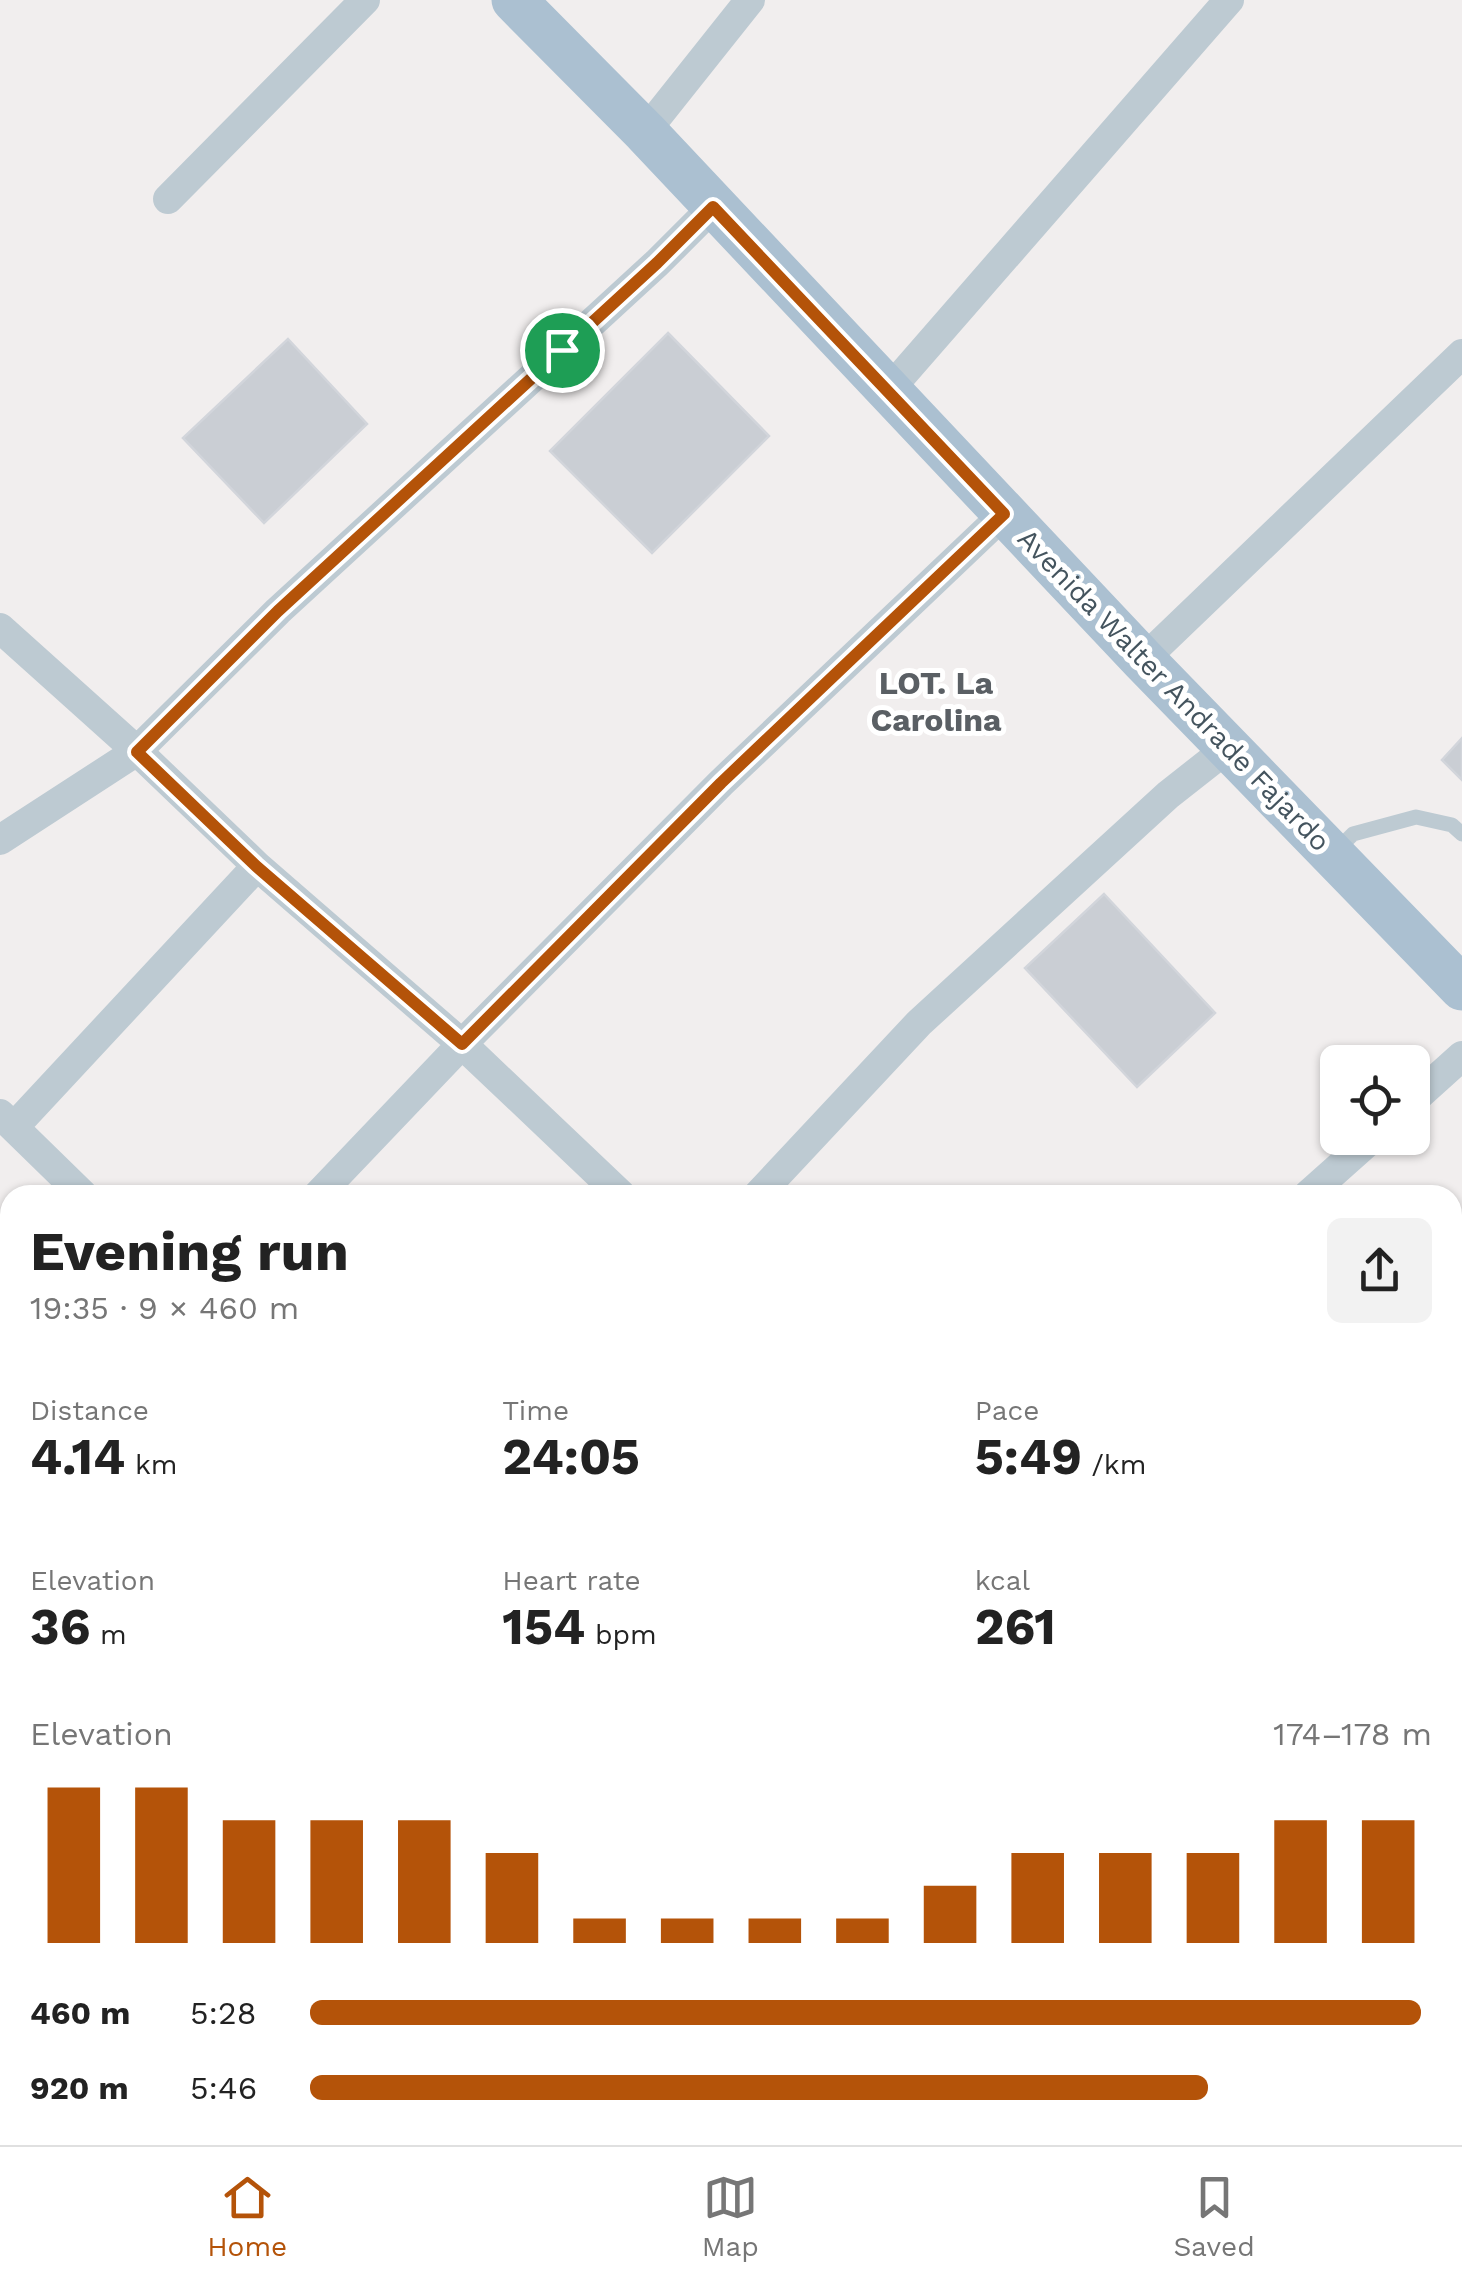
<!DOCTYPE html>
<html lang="en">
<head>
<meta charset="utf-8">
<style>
	:root { --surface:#fff; --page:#f2f2f2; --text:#222; --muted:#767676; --line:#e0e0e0; --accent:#b45309 }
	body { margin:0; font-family:"Work Sans",sans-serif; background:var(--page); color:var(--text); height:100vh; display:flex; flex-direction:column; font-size:38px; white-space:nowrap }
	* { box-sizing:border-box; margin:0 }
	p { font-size:32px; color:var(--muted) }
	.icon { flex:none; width:55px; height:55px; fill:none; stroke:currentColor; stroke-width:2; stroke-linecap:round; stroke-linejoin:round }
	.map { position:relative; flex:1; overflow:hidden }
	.details { position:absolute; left:0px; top:1185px; width:1462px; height:960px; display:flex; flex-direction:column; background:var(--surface); border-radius:30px 30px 0 0; box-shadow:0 2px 8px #0004 }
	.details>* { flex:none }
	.tools { position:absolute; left:1320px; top:1045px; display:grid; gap:20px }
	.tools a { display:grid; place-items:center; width:110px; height:110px; border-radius:15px; background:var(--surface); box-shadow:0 2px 8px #0004; font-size:50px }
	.pin { position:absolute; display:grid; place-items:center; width:85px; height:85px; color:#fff; margin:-42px; border:5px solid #fff; border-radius:50%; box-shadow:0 2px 10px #0007 }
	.round { display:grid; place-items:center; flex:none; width:105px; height:105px; border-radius:15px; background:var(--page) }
	.summary { display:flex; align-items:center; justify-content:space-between; height:170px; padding:0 30px }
	h1 { font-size:55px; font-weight:700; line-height:75px }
	.stats { display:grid; grid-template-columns:repeat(3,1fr); gap:15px; height:170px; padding:10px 30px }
	.stats div { display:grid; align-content:center }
	.stats b { font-size:50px; font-weight:700 }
	.stats small { font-size:28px; font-weight:400 }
	.stats p { font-size:28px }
	.chart { height:280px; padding:20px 30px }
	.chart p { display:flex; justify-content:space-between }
	.chart svg { width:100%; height:180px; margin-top:10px; stroke:var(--accent); stroke-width:6 }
	ul { padding:0 30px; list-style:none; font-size:32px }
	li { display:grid; grid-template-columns:160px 120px 1fr; align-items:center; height:75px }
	li i { height:25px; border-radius:12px; background:var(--accent) }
	.tab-bar { display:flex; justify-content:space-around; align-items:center; height:140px; border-top:2px solid var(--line); background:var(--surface); font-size:28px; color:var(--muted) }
	.tab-bar a { display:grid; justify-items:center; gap:5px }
	.tab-bar .current { color:var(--accent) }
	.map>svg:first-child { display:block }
</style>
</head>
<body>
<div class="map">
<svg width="1462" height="2145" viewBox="0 0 1462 2145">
	<rect width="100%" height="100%" fill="#f1eeee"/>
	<path fill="#b7f4cb" d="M0 2033 10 2041V2135H25L16 2145H0Z"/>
	<path fill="#caced4" stroke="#d2d5db" stroke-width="2.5" d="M668 333 769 436 652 553 550 451Z
		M288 339 367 424 264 523 183 438Z
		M1462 738V780L1442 760Z
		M1104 894 1215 1013 1137 1087 1025 968Z"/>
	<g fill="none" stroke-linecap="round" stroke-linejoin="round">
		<path stroke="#bdcad2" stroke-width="15" d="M1335 852 1353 834 1416 817 1452 825 1462 834
			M0 2077 10 2087
			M61 2145 67 2139 63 2135"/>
		<path stroke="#bdcad2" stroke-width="30" d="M645 132 750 0
			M168 199 365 0
			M889 390 1229 0
			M0 628 137 751 257 866 462 1044 621 1195
			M1143 660 1462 354
			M0 840 137 751 278 611 657 263 713 207
			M1412 1101 1462 1056
			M0 1114 83 1195
			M14 1127 257 866
			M318 1195 462 1044 721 783 1004 514
			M758 1195 919 1023 1168 795 1229 747
			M1308 1195 1372 1138
			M0 1416H10
			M0 1539 10 1528
			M1452 1552 1462 1543
			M0 1930 10 1940
			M1452 1969 1462 1978
			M1452 2007 1462 1997
			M231 2135 243 2145
			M1100 2135 1110 2145
			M468 2145 477 2135
			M876 2145 885 2135
			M1320 2145 1330 2135"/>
		<path stroke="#abc0d1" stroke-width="45" d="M514 0 645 132 1143 660 1462 988"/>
	</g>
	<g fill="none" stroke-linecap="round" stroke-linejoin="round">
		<defs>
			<path id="route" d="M713 207 1004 514 721 783 462 1044 256 866 137 752 278 611 657 263Z"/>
		</defs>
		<use href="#route" stroke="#fff" stroke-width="20"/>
		<use href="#route" stroke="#b45309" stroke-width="12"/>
	</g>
	<g text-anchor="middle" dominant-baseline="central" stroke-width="10" stroke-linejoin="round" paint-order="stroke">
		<g font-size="28" fill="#44545e" stroke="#fff">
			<text transform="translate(1174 690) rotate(46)">Avenida Walter Andrade Fajardo</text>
		</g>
		<g font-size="32" font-weight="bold" fill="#5a5f64" stroke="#fff">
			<text x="936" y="683">LOT. La<tspan x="936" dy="37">Carolina</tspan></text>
		</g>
	</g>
</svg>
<div class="tools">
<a><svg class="icon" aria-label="locate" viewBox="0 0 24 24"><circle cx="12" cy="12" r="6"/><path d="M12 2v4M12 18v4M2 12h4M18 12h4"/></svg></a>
</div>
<div class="pin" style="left:562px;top:350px;background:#1e9e55"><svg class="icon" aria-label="arrive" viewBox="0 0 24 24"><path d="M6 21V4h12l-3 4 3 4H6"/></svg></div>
<section class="details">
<div class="summary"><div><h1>Evening run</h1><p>19:35 · 9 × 460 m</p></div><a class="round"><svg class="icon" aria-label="share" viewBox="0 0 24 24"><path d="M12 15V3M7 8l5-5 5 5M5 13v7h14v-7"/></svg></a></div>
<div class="stats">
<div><p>Distance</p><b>4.14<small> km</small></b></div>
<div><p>Time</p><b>24:05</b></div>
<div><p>Pace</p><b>5:49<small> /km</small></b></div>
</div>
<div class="stats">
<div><p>Elevation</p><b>36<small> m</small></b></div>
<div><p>Heart rate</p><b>154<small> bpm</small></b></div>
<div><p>kcal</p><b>261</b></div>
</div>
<div class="chart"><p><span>Elevation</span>174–178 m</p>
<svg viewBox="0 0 160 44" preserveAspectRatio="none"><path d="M5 44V6M15 44V6M25 44V14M35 44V14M45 44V14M55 44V22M65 44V38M75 44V38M85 44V38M95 44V38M105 44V30M115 44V22M125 44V22M135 44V22M145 44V14M155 44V14"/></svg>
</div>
<ul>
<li><b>460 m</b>5:28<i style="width:99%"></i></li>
<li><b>920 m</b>5:46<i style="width:80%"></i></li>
</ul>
</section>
</div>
<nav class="tab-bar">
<a class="current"><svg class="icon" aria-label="home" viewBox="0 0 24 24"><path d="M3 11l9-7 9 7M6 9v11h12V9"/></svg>Home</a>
<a><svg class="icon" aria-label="map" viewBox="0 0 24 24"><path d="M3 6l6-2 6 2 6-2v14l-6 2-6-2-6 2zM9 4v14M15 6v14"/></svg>Map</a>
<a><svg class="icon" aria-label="saved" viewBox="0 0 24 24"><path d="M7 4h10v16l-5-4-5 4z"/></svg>Saved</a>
</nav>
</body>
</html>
